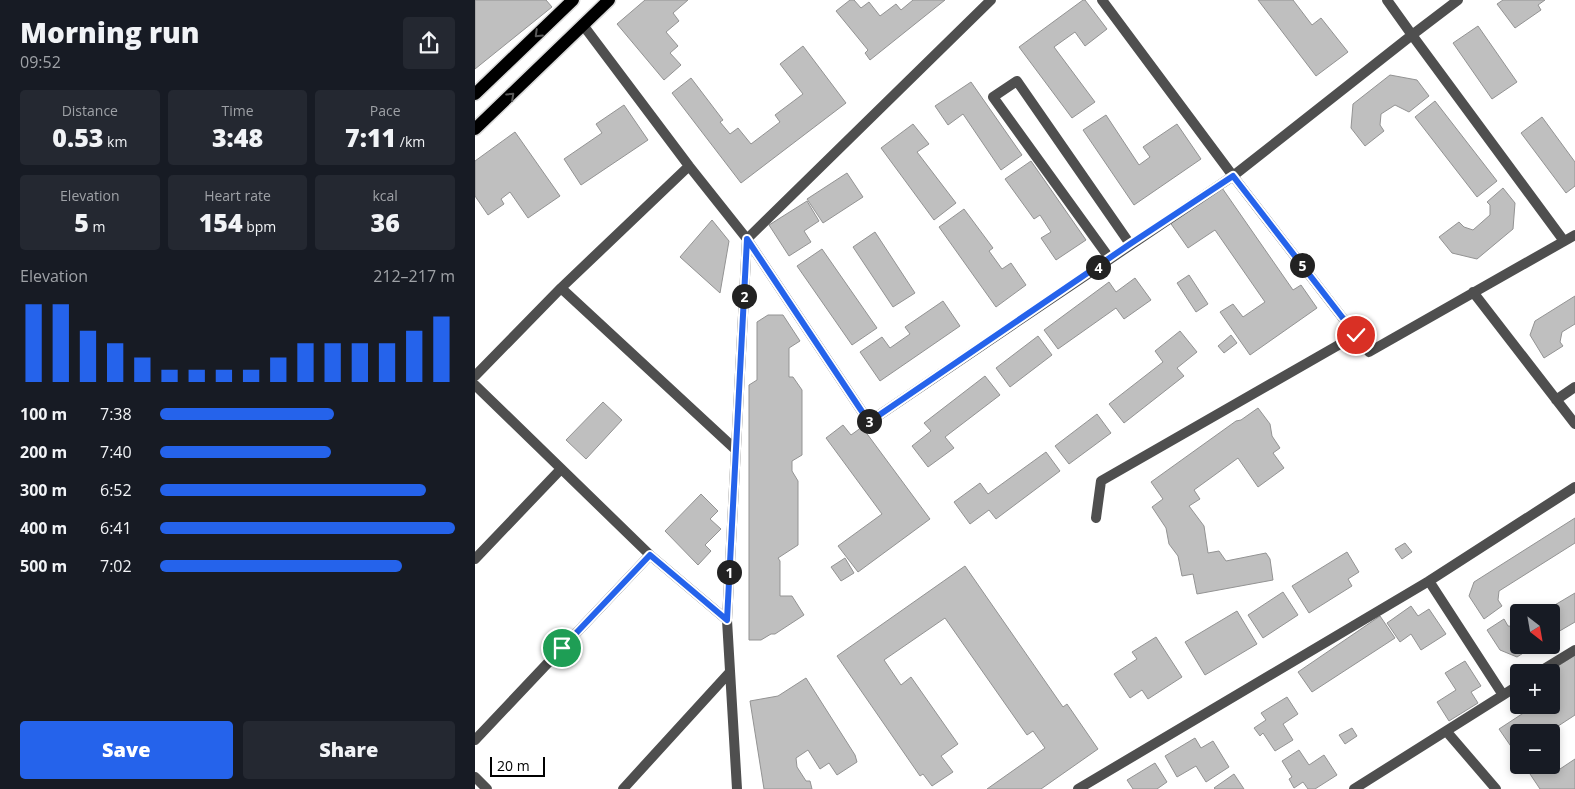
<!DOCTYPE html>
<html lang="en">
<head>
<meta charset="utf-8">
<style>
	:root { --surface:#171b24; --page:#242831; --text:#f1f3f6; --muted:#9ea1a6; --accent:#2563eb }
	body { margin:0; font-family:"Open Sans",sans-serif; background:var(--page); color:var(--text); height:100vh; display:flex; flex-direction:column; font-size:19px; white-space:nowrap }
	* { box-sizing:border-box; margin:0 }
	p { font-size:16px; color:var(--muted) }
	.icon { flex:none; width:28px; height:28px; fill:none; stroke:currentColor; stroke-width:2; stroke-linecap:round; stroke-linejoin:round }
	.map { position:relative; flex:1; overflow:hidden }
	.drawer { display:flex; flex-direction:column; background:var(--surface); width:475px }
	.drawer>* { flex:none }
	.needle { width:32px; rotate:149deg }
	.controls { position:absolute; left:1035px; top:604px; display:grid; gap:10px }
	.controls a { display:grid; place-items:center; width:50px; height:50px; border-radius:5px; background:var(--surface); box-shadow:0 2px 8px #0003; font-size:25px }
	.scale { position:absolute; left:15px; bottom:12px; width:55px; box-sizing:border-box; padding-left:5px; border:2px solid #000; border-top:0; font-size:14px; line-height:18px; white-space:nowrap; color:#000; -webkit-text-stroke:4px #fff; paint-order:stroke }
	.pin { position:absolute; display:grid; place-items:center; width:42px; height:42px; color:#fff; margin:-21px; border:2px solid #fff; border-radius:50%; box-shadow:0 1px 5px #0007 }
	.km { position:absolute; width:25px; height:25px; margin:-12px; border-radius:50%; background:#222; color:#fff; font-size:14px; line-height:25px; text-align:center }
	.round { display:grid; place-items:center; flex:none; width:52px; height:52px; border-radius:5px; background:var(--page) }
	.overview { display:flex; align-items:center; justify-content:space-between; height:85px; padding:0 20px }
	h1 { font-size:28px; font-weight:800; line-height:38px }
	.figures { display:grid; grid-template-columns:repeat(3,1fr); gap:8px; height:85px; padding:5px 20px }
	.figures div { display:grid; align-content:center; border-radius:5px; background:var(--page); text-align:center }
	.figures b { font-size:25px; font-weight:800 }
	.figures small { font-size:14px; font-weight:400 }
	.figures p { font-size:14px }
	.chart { height:140px; padding:10px 20px }
	.chart p { display:flex; justify-content:space-between }
	.chart svg { width:100%; height:90px; margin-top:5px; stroke:var(--accent); stroke-width:6 }
	.primary-button { display:flex; gap:10px; margin-top:auto; padding:10px 20px }
	.primary-button a { flex:1; height:58px; border-radius:5px; background:var(--accent); color:#fff; font-size:20px; font-weight:800; line-height:58px; text-align:center }
	.primary-button a+a { background:var(--page); color:var(--text) }
	ul { padding:0 20px; list-style:none; font-size:16px }
	li { display:grid; grid-template-columns:80px 60px 1fr; align-items:center; height:38px }
	li i { height:12px; border-radius:6px; background:var(--accent) }
	main { display:flex; flex:1; min-height:0 }
	.map>svg:first-child { display:block }
</style>
</head>
<body>
<main>
<section class="drawer">
<div class="overview"><div><h1>Morning run</h1><p>09:52</p></div><a class="round"><svg class="icon" aria-label="share" viewBox="0 0 24 24"><path d="M12 15V3M7 8l5-5 5 5M5 13v7h14v-7"/></svg></a></div>
<div class="figures">
<div><p>Distance</p><b>0.53<small> km</small></b></div>
<div><p>Time</p><b>3:48</b></div>
<div><p>Pace</p><b>7:11<small> /km</small></b></div>
</div>
<div class="figures">
<div><p>Elevation</p><b>5<small> m</small></b></div>
<div><p>Heart rate</p><b>154<small> bpm</small></b></div>
<div><p>kcal</p><b>36</b></div>
</div>
<div class="chart"><p><span>Elevation</span>212–217 m</p>
<svg viewBox="0 0 160 44" preserveAspectRatio="none"><path d="M5 44V6M15 44V6M25 44V19M35 44V25M45 44V32M55 44V38M65 44V38M75 44V38M85 44V38M95 44V32M105 44V25M115 44V25M125 44V25M135 44V25M145 44V19M155 44V12"/></svg>
</div>
<ul>
<li><b>100 m</b>7:38<i style="width:59%"></i></li>
<li><b>200 m</b>7:40<i style="width:58%"></i></li>
<li><b>300 m</b>6:52<i style="width:90%"></i></li>
<li><b>400 m</b>6:41<i style="width:100%"></i></li>
<li><b>500 m</b>7:02<i style="width:82%"></i></li>
</ul>
<div class="primary-button"><a>Save</a><a>Share</a></div>
</section>
<div class="map">
<svg width="1100" height="789" viewBox="0 0 1100 789">
	<rect width="100%" height="100%" fill="#fff"/>
	<path fill="#bfbfbf" stroke="#939393" d="M0 0H71L77 7 0 69Z
		M170 0H213L198 13 204 21 191 32 203 46 195 53 206 65 189 80 142 24Z
		M375 0H379L386 8 394 2 405 16 421 4 426 10 438 0H470L395 60 390 53 393 50 361 11Z
		M608 0H610L632 29 610 46 600 32 579 47 620 102 597 118 544 47Z
		M783 0H818L837 25 846 18 873 52 841 76Z
		M1028 0H1070L1063 5 1066 10 1040 28 1022 4Z
		M1003 26 1042 82 1017 99 978 43Z
		M328 46 371 103 266 183 197 93 216 78 248 120 245 122 255 134 263 128 276 144 305 122 300 115 328 94 305 64Z
		M915 75 942 80 954 96 934 112 920 105 906 114 905 125 909 131 890 146 876 128 878 104Z
		M496 82 547 155 526 170 488 114 473 125 460 106Z
		M960 101 1022 181 1002 197 940 117Z
		M149 105 173 140 106 185 89 159 127 133 121 124Z
		M631 115 664 165 675 157 668 147 702 124 726 159 659 205 608 130Z
		M1067 117 1100 162V186L1091 193 1046 133Z
		M438 124 454 144 442 152 481 203 459 220 406 148Z
		M40 132 85 196 53 218 35 192 26 199 29 204 13 215 0 196V161Z
		M556 161 611 240 581 260 566 238 576 232 565 215 559 219 530 179Z
		M372 173 388 197 348 223 332 199Z
		M745 185 818 290 826 285 842 308 775 355 745 312 758 304 768 317 790 302 740 230 713 248 694 221Z
		M1028 188 1040 203 1038 229 1002 259 977 253 964 237 984 222 989 227 998 230 1015 215V205L1012 202Z
		M332 201 344 221 329 231 336 242 314 256 294 225Z
		M489 209 518 248 514 251 527 269 536 263 551 285 521 307 464 227Z
		M237 220 254 241 245 293 205 257Z
		M400 232 440 293 418 307 378 247Z
		M347 249 402 328 377 345 322 266Z
		M714 275 733 304 721 312 702 283Z
		M660 278 676 300 649 319 641 308 583 349 569 330 634 282 641 292Z
		M1100 296V324L1087 332 1085 342 1088 346 1069 358 1055 335 1060 321Z
		M468 301 485 326 405 381 385 352 407 337 415 348 435 334 430 327Z
		M293 315H308L325 341 314 348V377H318L327 390V455L317 461V471L323 481V545L303 558 305 561V596H317L329 615 300 634H296L286 640H274V385L282 380V322Z
		M705 331 722 352 702 368 709 376 649 423 634 404 688 362 680 351Z
		M756 335 762 343 749 353 743 346Z
		M563 336 577 355 535 387 521 368Z
		M510 376 525 395 470 437 479 448 453 467 437 446 456 431 449 423Z
		M128 402 147 420 111 459 91 440Z
		M783 408 795 424 797 436 805 448 798 453 809 468 783 487 763 458 719 490 725 499 714 506 729 526 733 553 744 551 751 561 791 553 795 559 798 580 722 594 718 574 707 576 703 556 694 544 691 528 677 507 688 499 676 482 761 421 766 420Z
		M622 414 636 433 594 464 580 446Z
		M368 425 376 435 387 427 455 519 383 572 363 546 407 514 351 438Z
		M571 452 585 471 521 519 514 510 495 524 479 502 505 483 513 494Z
		M226 494 243 511 235 519 246 529 230 545 236 551 223 565 190 531Z
		M1100 518V543L1024 591 1023 600 1027 606 1009 619 994 596 999 582Z
		M930 543 937 552 927 559 920 549Z
		M872 552 884 572 873 579 877 586 834 613 817 586Z
		M370 558 379 573 366 581 356 567Z
		M490 566 588 707 592 704 623 749 566 789H512L570 748 558 731 552 735 470 618 409 660 426 685 436 677 483 744 466 756 478 772 457 786 448 774 445 776 362 656Z
		M808 592 823 615 788 638 773 615Z
		M1100 593V622L1076 636V612H1068Z
		M936 606 943 616 954 609 971 634 946 650 936 634 925 642 912 623Z
		M762 611 782 644 730 675 710 642Z
		M905 616 920 638 837 692 823 672Z
		M1029 619 1033 626 1044 627V645H1061L1042 657 1025 650 1012 630Z
		M681 637 707 677 673 699 667 690 655 698 639 674 662 659 657 652Z
		M1100 655V715L1074 732H1044V758L1024 729 1050 712 1045 705H1076V672H1074Z
		M990 661 1006 686 996 692 1003 703 974 721 962 702 981 690 970 673Z
		M331 678 380 755 382 762 362 775 354 763 345 769 333 750 321 758 322 767 331 781H335L337 789H289L275 701 303 696Z
		M812 697 823 714 808 724 818 740 800 751 788 733 785 736 779 728 791 720 786 713Z
		M877 728 882 736 870 744 864 735Z
		M720 738 726 748 738 741 754 767 731 782 721 766 702 777 690 756Z
		M824 750 834 765 849 755 862 775 840 789H833L828 782 819 788 814 779 817 777 807 761Z
		M1076 756 1085 769 1100 759V789H1065L1049 765H1076Z
		M680 763 692 782 682 789H658L652 780Z
		M759 774 769 789H740L739 788Z"/>
	<g fill="none" stroke-linecap="round" stroke-linejoin="round">
		<defs>
			<path id="primary" d="M0 94 98 0
				M0 129 134 0"/>
		</defs>
		<use href="#primary" stroke="#dbdbdb" stroke-width="15"/>
		<path stroke="#4f4f4f" stroke-width="10" d="M627 0 758 176 937 35 912 0
			M983 0 937 35 1089 241
			M108 25 214 166 272 239 394 422 635 259
			M655 244 542 81 518 97 635 259 758 176 894 352 1100 235
			M86 288 261 450
			M998 292 1100 424
			M0 376 86 288 214 166
			M0 385 175 555 252 620
			M1081 400 1100 387
			M621 518 626 481 881 335
			M0 559 86 469
			M954 581 1028 695
			M1064 672 1100 650
			M972 732 1021 789
			M0 740 175 555
			M0 777 12 789
			M148 789 254 673
			M262 789 252 620 272 239 516 0
			M603 789 954 581 1100 487
			M879 789 1044 685"/>
		<use href="#primary" stroke="#000" stroke-width="12"/>
	</g>
	<defs><path id="oneway-chevron" d="M-2-3.5L2.5 0L-2 3.5" fill="none" stroke-width="1.6" stroke-linecap="round" stroke-linejoin="round" transform="scale(1.25)"/></defs>
	<g stroke="#595959">
		<use href="#oneway-chevron" transform="translate(63 34) rotate(136)"/>
		<use href="#oneway-chevron" transform="translate(36 96) rotate(-43)"/>
	</g>
	<g fill="none" stroke-linecap="round" stroke-linejoin="round">
		<defs>
			<path id="route" d="M87 648 175 555 252 620 272 239 394 422 655 244 758 176 881 335"/>
		</defs>
		<use href="#route" stroke="#fff" stroke-width="10"/>
		<use href="#route" stroke="#2563eb" stroke-width="6"/>
	</g>
</svg>
<div class="controls">
<a><svg class="needle" viewBox="-14 -14 28 28"><path d="M0-13l5 13h-10z" fill="#e53935"/><path d="M0 13l5-13h-10z" fill="#9ea1a6"/></svg></a>
<a>+</a>
<a>−</a>
</div>
<div class="scale">20 m</div>
<div class="pin" style="left:87px;top:648px;background:#1e9e55"><svg class="icon" aria-label="arrive" viewBox="0 0 24 24"><path d="M6 21V4h12l-3 4 3 4H6"/></svg></div>
<div class="pin" style="left:881px;top:335px;background:#d93025"><svg class="icon" aria-label="check" viewBox="0 0 24 24"><path d="M5 12l5 5 9-10"/></svg></div>
<b class="km" style="left:254px;top:572px">1</b>
<b class="km" style="left:269px;top:296px">2</b>
<b class="km" style="left:394px;top:421px">3</b>
<b class="km" style="left:623px;top:267px">4</b>
<b class="km" style="left:827px;top:265px">5</b>
</div>
</main>
</body>
</html>
